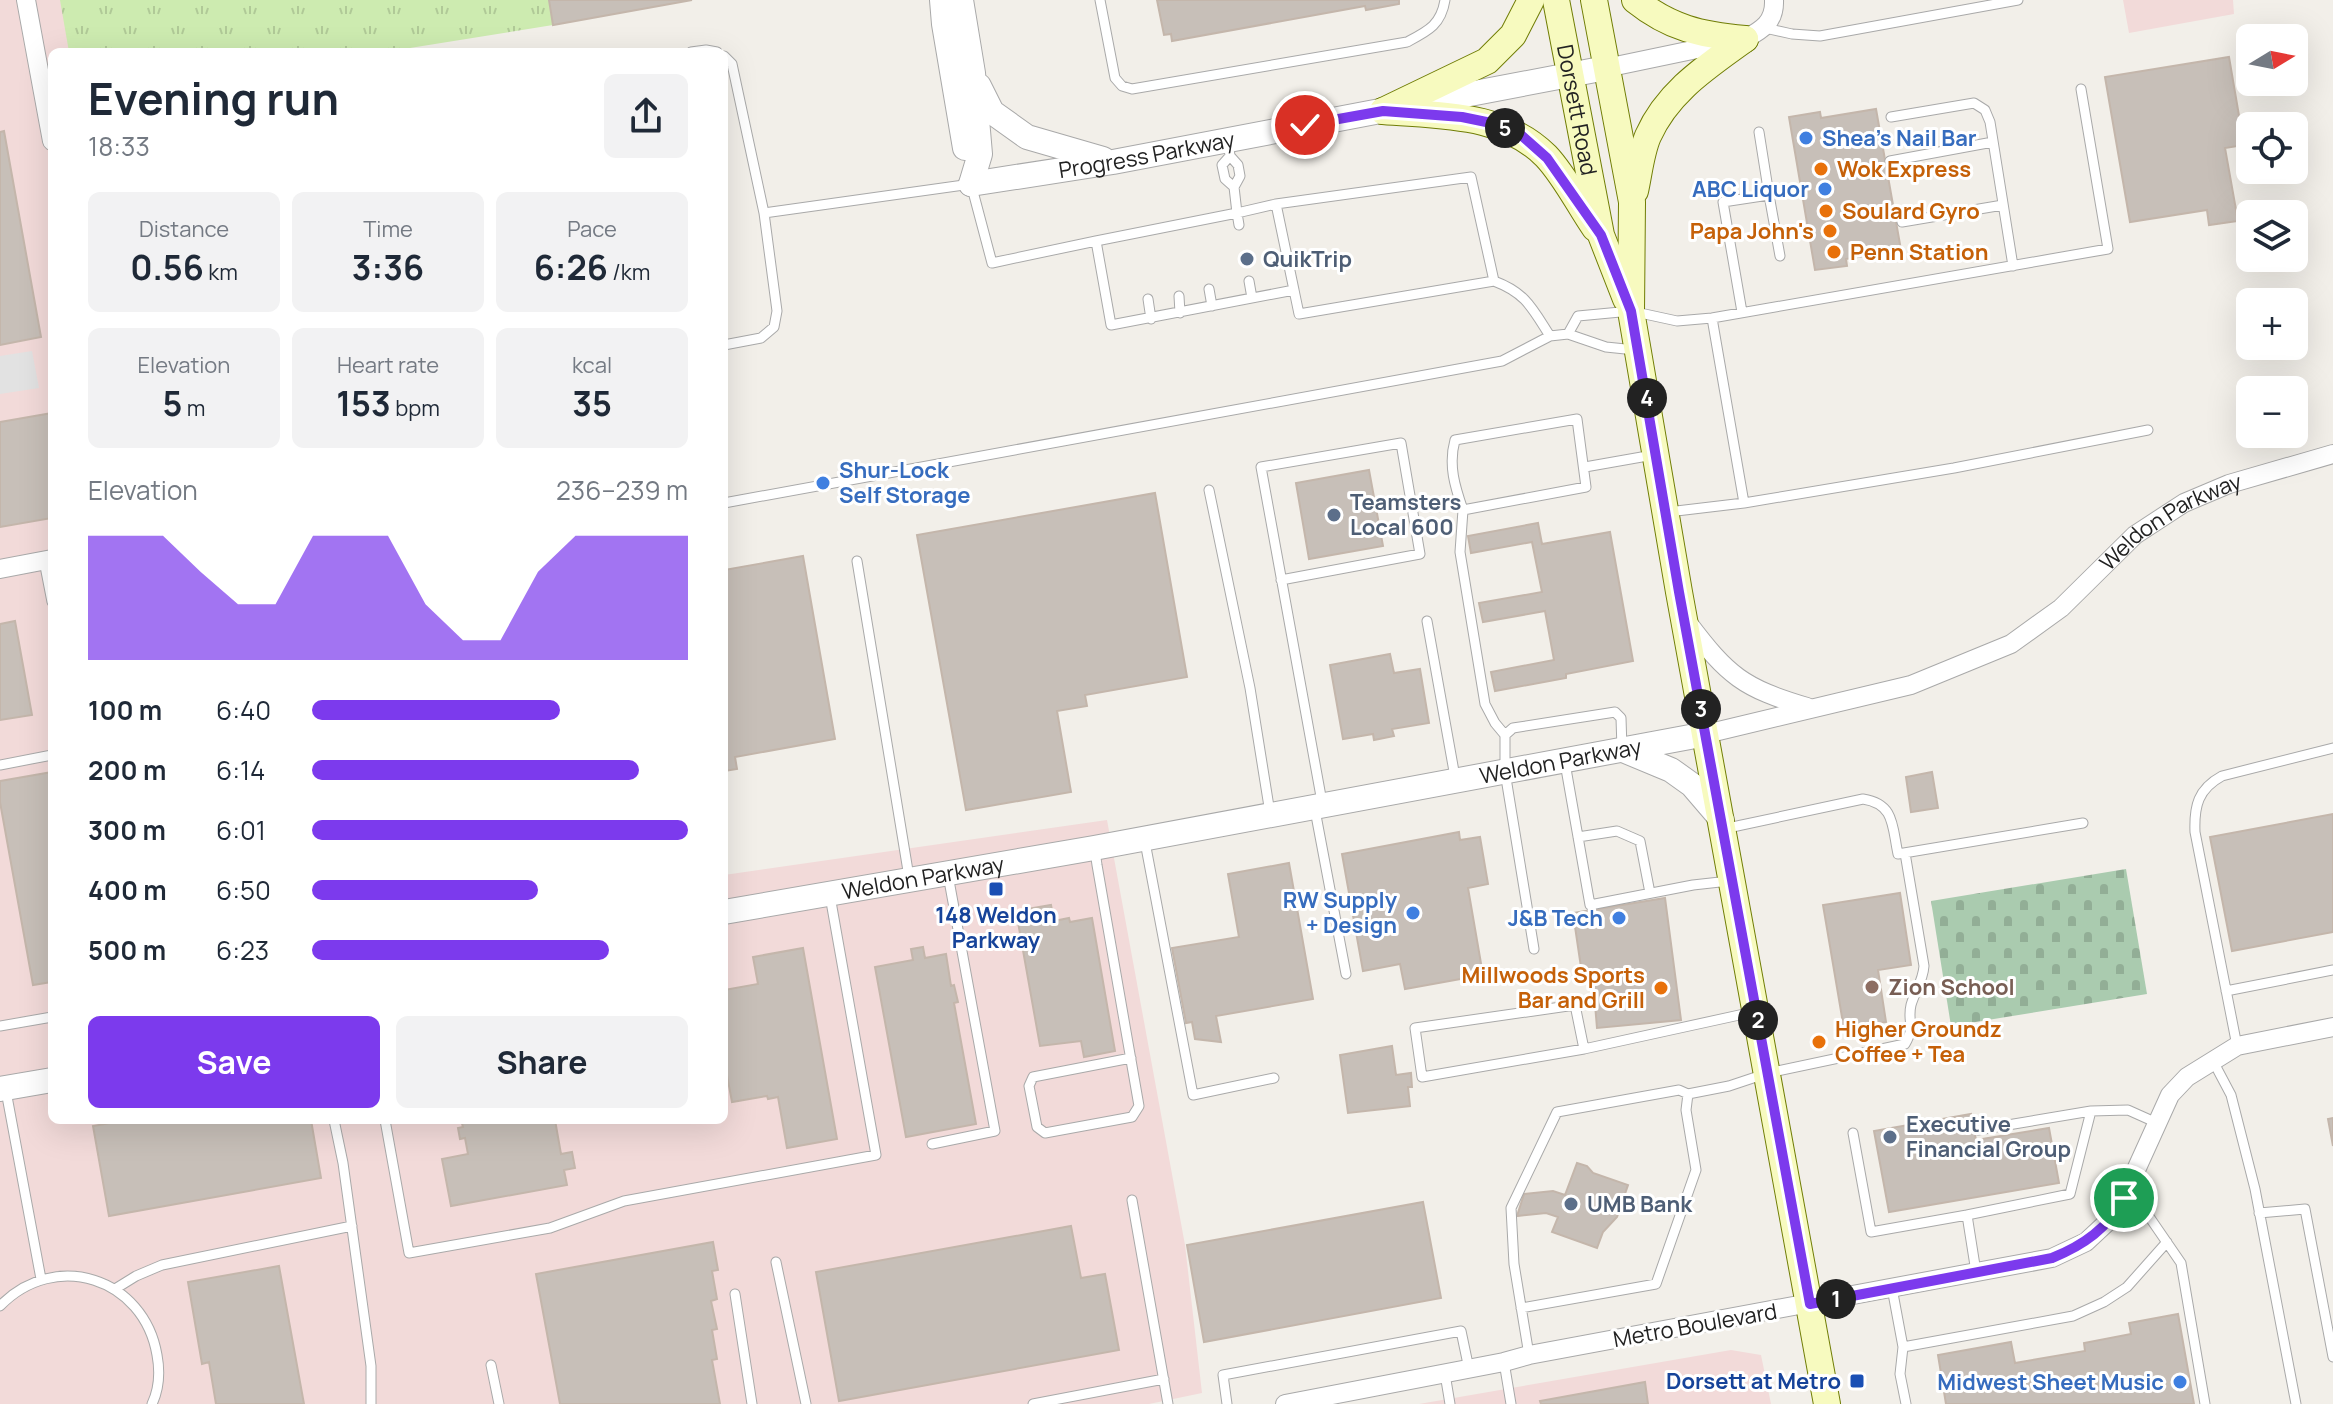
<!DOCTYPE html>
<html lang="en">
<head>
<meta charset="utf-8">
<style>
	:root { --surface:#fff; --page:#f2f2f3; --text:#1f2937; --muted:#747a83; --accent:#7c3aed }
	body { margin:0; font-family:Manrope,sans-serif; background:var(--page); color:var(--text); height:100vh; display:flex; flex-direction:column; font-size:30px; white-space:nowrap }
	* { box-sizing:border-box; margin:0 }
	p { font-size:26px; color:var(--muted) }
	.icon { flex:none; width:44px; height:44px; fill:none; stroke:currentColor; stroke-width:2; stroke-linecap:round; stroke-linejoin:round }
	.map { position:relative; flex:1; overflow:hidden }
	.details { position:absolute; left:48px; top:48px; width:680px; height:1076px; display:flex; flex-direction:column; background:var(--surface); border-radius:12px; box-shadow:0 8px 32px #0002 }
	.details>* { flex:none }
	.needle { width:52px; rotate:80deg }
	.fabs { position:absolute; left:2236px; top:24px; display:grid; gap:16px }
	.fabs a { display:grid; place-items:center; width:72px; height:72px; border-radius:12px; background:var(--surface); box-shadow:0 8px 32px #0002; font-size:40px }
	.pin { position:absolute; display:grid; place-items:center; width:68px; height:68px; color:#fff; margin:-34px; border:4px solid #fff; border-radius:50%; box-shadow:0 2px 8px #0007 }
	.km { position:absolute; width:40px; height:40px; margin:-20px; border-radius:50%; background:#222; color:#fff; font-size:22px; line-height:40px; text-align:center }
	.round { display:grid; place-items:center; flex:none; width:84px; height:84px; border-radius:12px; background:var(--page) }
	.headline { display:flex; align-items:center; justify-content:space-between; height:136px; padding:0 40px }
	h1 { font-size:44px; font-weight:700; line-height:60px }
	.figures { display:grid; grid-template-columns:repeat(3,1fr); gap:12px; height:136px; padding:8px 40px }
	.figures div { display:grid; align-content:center; border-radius:12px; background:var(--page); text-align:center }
	.figures b { font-size:34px; font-weight:700 }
	.figures small { font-size:22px; font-weight:400 }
	.figures p { font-size:22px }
	.chart { height:224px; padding:16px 40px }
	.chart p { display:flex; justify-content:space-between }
	.chart svg { width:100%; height:144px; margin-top:8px; fill:var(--accent); opacity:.7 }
	.primary-button { display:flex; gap:16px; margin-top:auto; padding:16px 40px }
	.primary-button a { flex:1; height:92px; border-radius:12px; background:var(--accent); color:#fff; font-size:32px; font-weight:700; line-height:92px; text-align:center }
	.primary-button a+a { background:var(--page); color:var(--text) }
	ul { padding:0 40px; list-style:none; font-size:26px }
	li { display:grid; grid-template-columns:128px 96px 1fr; align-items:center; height:60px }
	li i { height:20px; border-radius:10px; background:var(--accent) }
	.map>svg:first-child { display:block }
</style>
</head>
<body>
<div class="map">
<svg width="2333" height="1404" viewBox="0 0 2333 1404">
	<defs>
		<pattern id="grass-tufts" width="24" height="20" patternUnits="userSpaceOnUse" patternTransform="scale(2)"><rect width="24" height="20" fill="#cdebb0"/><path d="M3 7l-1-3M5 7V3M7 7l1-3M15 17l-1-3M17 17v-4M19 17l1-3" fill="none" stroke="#b0c997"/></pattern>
		<pattern id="cemetery-stones" width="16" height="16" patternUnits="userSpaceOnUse" patternTransform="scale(2)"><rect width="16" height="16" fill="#aacbaf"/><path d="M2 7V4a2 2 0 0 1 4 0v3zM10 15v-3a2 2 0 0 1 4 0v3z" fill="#92ae96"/></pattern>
	</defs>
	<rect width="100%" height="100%" fill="#f2efe9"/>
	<path fill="#f2dad9" d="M0 0H384L394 52H52V1120H724V875L1107 820 1185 1245 1202 1393 1149 1404H0Z
		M2123 0H2233L2234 14 2129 33Z
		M1731 1350 1761 1355 1771 1404H1419Z"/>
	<path fill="url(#grass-tufts)" d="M60 0H549L553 25 385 52H69Z"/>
	<path fill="url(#cemetery-stones)" d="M2126 869 2147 994 1951 1026 1931 901Z"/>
	<path fill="#e2e2e2" d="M32 351 39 388 0 394V356Z"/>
	<path fill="#c7bfb8" stroke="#c4b6ab" stroke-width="2" d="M549 0H692L553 25Z
		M1157 0H1399V4L1366 10 1365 6 1172 41 1171 34 1164 35Z
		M2229 57 2244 145 2225 148 2238 221 2209 225 2207 210 2130 222 2105 77Z
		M1876 109 1901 250 1846 259 1847 266 1815 270 1789 117 1820 112 1821 118Z
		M4 131 41 337 0 345V132Z
		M52 413V518L0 527V422Z
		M1369 470 1383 546 1309 559 1296 483Z
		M1155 493 1187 677 1085 695 1087 706 1057 711 1071 792 966 810 917 535Z
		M1538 523 1542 544 1610 532 1633 661 1566 674V678L1495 691 1491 672 1554 660 1545 611 1483 622 1479 603 1542 592 1532 542 1471 553 1468 536Z
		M803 556 835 739 735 757 737 769 724 771V570Z
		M15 621 32 715 0 720V624Z
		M1390 654 1394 673 1420 669 1429 723 1392 729 1394 736 1374 740 1373 734 1343 739 1330 665Z
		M52 772V982L33 985 0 802V781Z
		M1932 772 1938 808 1911 812 1906 777Z
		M2333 814V932L2232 951 2210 837Z
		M1459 832 1460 840 1480 837 1488 884 1468 888 1483 975 1405 989 1400 964 1363 971 1342 854Z
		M1289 863 1313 999 1216 1016 1221 1042 1195 1039 1192 1022 1186 1023 1172 948 1239 937 1228 874Z
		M1900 893 1911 965 1878 970 1886 1022 1844 1029 1823 905Z
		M1665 898 1681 1020 1597 1028 1593 980 1583 981 1573 913Z
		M1051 905 1054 921 1069 918 1070 922 1092 918 1115 1051 1084 1057 1081 1041 1040 1046 1016 911Z
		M923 947 925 958 946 954 951 986 954 985 958 1002 954 1003 976 1124 906 1137 875 967 913 960 911 949Z
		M803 948 837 1139 787 1148 778 1097 768 1099 767 1096 732 1102 724 1059V990L758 984 753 957Z
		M1392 1046 1396 1075 1411 1073 1412 1087H1408L1410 1106 1348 1113 1340 1055Z
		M1971 1114 1976 1140 2049 1128 2059 1183 1889 1212 1874 1131Z
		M2333 1118V1146L2328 1119Z
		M127 1120H311L321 1178 109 1216 93 1126Z
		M461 1120H555L561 1154 572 1152 575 1168 564 1170 567 1185 451 1206 442 1159 468 1154 465 1138 460 1139 458 1128 463 1127Z
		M1577 1163 1587 1166 1593 1173 1628 1185 1617 1217 1603 1232 1597 1248 1552 1232 1558 1217 1546 1213 1517 1216 1524 1194 1553 1191 1565 1195Z
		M1423 1202 1441 1298 1204 1342 1187 1245Z
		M1071 1226 1081 1278 1105 1274 1119 1350 839 1401 816 1272Z
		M713 1242 718 1270 712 1271 717 1299 711 1301 717 1329 712 1330 717 1359 712 1360 720 1404H560L536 1274Z
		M279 1266 304 1404H216L209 1362 202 1364 188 1282Z
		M2178 1314 2194 1404H1946L1938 1355 2011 1342 2015 1363 2085 1351 2084 1343 2131 1334 2129 1323Z
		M1645 1382 1648 1404H1541L1540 1401Z"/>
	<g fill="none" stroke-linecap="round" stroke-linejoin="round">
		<defs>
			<path id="service" d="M1100 0 1115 78 1122 86 1132 89 1407 42C1428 31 1441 25 1445 0
				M1765 28 1792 34 1820 36 2018 0
				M691 52 706 50 717 52
				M724 56 732 64 764 213 777 311 774 327 761 338 724 345
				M1891 117 1974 103 1985 110 1990 122 2013 266
				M1759 132 1769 195
				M1228 140 1230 156 1238 165 1240 176 1234 187 1237 213 1276 204
				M1230 156 1222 165 1225 179 1234 187
				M1890 161 1993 142
				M764 213 971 184 992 263 1096 241 1111 325 1294 290 1276 204 1471 177 1494 281C1526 293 1532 308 1550 336L1568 334 1606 347 1635 350
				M1902 222 2003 205
				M1096 241 1237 213 1239 225
				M1249 281 1252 298
				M1209 289 1212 306
				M1294 290 1299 314 1494 281
				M1179 296 1180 313
				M1148 299 1151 319
				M1742 312 1723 202 1769 195 1780 256
				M1712 318 1744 503 1954 468 2148 430
				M1568 334 1578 316 1631 311 1677 321 1712 318 2108 249 2081 89
				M1577 419 1586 487 1463 510C1455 487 1448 465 1455 440Z
				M1585 467 1653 455
				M1209 490 1250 688 1270 813
				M724 503 1502 361 1550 336
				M1463 510 1460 552 1485 704 1495 723 1505 735
				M1668 512 1744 503
				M44 561 52 602
				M857 561 909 877
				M1281 580 1420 554 1401 443 1261 467 1322 802
				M1427 621 1455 777
				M1565 763 1590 905 1693 885 1729 881
				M0 765 52 755
				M1315 810 1346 974
				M1723 829 1863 799C1895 804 1892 826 1898 854L2083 823
				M1578 837 1617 831 1640 841 1650 893
				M1145 842 1193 1095 1274 1078
				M1095 851 1097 865 1139 1106 1132 1117 1045 1133 1037 1127 1029 1086 1033 1077 1131 1058
				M1534 949 1505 772V735L1513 728 1615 712 1621 718 1622 749
				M2226 991 2333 970
				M0 1026 52 1017
				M2237 1046 2195 832C2194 806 2198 789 2222 776L2333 748
				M1584 1049 1575 1005 1415 1028 1422 1077 1584 1049 1753 1012
				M2213 1061 2231 1095 2255 1189 2296 1404
				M6 1091 41 1279
				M334 1120 343 1163 371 1366V1404
				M385 1120 409 1253 550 1228 624 1201 876 1155 830 896
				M1978 1130 2091 1111
				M1853 1133 1871 1232 1967 1215 1976 1272
				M932 1144 995 1131 948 875
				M2124 1198 2148 1215 2181 1263 2205 1404
				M1132 1200 1168 1404
				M2259 1213 2305 1209 2333 1357
				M1967 1215 2070 1194 2091 1111 2128 1110 2157 1123
				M776 1262 806 1404
				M1892 1288 1903 1347 2073 1316 2104 1302 2127 1287 2167 1242
				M115 1289 136 1276 162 1265 352 1226
				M735 1294 752 1404
				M0 1306C55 1249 144 1278 157 1355 160 1371 159 1389 152 1404
				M1521 1308 1656 1284 1696 1170 1686 1110 1688 1094
				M1903 1347 1900 1374 1906 1404
				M1529 1355 1514 1264 1511 1208 1557 1112 1679 1090 1688 1094 1729 1086 1768 1073 1905 1044C1916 1025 1907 1022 1911 1005 1915 991 1923 981 1924 966L1905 853
				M1504 1362 1511 1404
				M491 1365 499 1404
				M1445 1374 1450 1404
				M1033 1404 1164 1379
				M1227 1404 1223 1375 1461 1331 1469 1369"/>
			<g id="minor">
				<path d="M26 0 52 141"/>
				<path d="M1606 68 1745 39C1762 30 1775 22 1774 0"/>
				<path d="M0 569 52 559"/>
				<path d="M1688 623C1728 676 1743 688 1807 707"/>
				<path id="s1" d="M1706 734 1911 685 2011 644 2061 608 2135 535 2184 503 2229 484 2333 454"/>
				<path d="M1285 1404 1504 1362 1529 1355 2052 1258 2086 1242 2116 1214 2170 1095 2187 1077 2237 1046 2333 1027"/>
			</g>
			<g id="tertiary">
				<path d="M942 0 944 24 965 148"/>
				<path d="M961 0 973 73 980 154 971 184"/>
				<path d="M979 86 992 112 1027 137 1103 159"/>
				<path id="s2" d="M971 184 1113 162 1606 68"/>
				<path d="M1623 750 1671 770 1692 785 1722 820"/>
				<path id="s3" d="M724 912 1094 848 1706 734"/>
				<path d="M0 1089 52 1080"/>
			</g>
			<g id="secondary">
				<path id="s4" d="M1556 0 1601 235 1626 299"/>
				<path d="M1594 0 1632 202 1631 311 1679 592 1827 1404"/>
				<path d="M1635 0C1670 28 1701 35 1745 39"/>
				<path d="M1383 111C1440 116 1503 113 1546 156 1565 176 1579 205 1595 228"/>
				<path d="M1383 111 1487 61 1513 35 1531 0"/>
				<path d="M1635 191C1639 173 1641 152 1648 136 1668 91 1708 66 1745 39"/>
			</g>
		</defs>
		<use href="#service" stroke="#a9a9a9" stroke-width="11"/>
		<use href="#minor" stroke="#a9a9a9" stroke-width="20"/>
		<use href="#tertiary" stroke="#a9a9a9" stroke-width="26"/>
		<use href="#secondary" stroke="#707d05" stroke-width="28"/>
		<use href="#service" stroke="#fff" stroke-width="9"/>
		<use href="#minor" stroke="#fff" stroke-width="18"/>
		<use href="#tertiary" stroke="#fff" stroke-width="24"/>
		<use href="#secondary" stroke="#f7fabf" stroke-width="26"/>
	</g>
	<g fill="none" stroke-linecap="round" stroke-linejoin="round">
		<defs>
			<path id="route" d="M1305 125 1383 111 1462 117 1496 124 1521 135 1547 158 1601 235 1631 311 1679 592 1810 1304 2052 1258C2084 1245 2108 1228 2124 1198"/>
		</defs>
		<use href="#route" stroke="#fff" stroke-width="16"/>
		<use href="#route" stroke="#7c3aed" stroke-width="10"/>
	</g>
	<g fill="#3f7fe0" stroke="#fff" stroke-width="3">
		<circle cx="1806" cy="138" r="8"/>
		<circle cx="1825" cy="189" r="8"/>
		<circle cx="823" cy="483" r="8"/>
		<circle cx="1413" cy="913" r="8"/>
		<circle cx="1619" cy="918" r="8"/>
		<circle cx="2180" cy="1382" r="8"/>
	</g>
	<g fill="#e8710a" stroke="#fff" stroke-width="3">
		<circle cx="1821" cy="169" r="8"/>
		<circle cx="1826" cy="211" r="8"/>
		<circle cx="1830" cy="231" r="8"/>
		<circle cx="1834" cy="252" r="8"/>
		<circle cx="1661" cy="988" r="8"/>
		<circle cx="1819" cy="1042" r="8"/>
	</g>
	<g fill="#5c6f8a" stroke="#fff" stroke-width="3">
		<circle cx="1247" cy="259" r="8"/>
		<circle cx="1334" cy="515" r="8"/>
		<circle cx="1890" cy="1137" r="8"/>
		<circle cx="1571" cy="1204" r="8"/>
	</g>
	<g fill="#1a4fb4" stroke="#fff" stroke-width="3">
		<rect x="988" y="881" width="16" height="16" rx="4"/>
		<rect x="1849" y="1373" width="16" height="16" rx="4"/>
	</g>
	<circle fill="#8d6e63" stroke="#fff" stroke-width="3" cx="1872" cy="987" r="8"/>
	<g text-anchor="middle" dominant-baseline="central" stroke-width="6" stroke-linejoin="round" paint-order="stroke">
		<g font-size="22" fill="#222" stroke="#fff">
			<text stroke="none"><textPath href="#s4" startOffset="112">Dorsett Road</textPath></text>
			<text stroke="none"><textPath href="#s2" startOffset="178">Progress Parkway</textPath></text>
			<text stroke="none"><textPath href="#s1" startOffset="522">Weldon Parkway</textPath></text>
			<text stroke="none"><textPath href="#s3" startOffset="850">Weldon Parkway</textPath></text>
			<text stroke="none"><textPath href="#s3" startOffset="202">Weldon Parkway</textPath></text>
			<text transform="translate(1695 1325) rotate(-10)">Metro Boulevard</text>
		</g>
		<g font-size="22" font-weight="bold" fill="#366cbe" stroke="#fff" text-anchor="end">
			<text x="1822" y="138" text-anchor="start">Shea's Nail Bar</text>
			<text x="1809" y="189">ABC Liquor</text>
			<text x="839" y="470" text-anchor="start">Shur-Lock<tspan x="839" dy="25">Self Storage</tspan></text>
			<text x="1397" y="900">RW Supply<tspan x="1397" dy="25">+ Design</tspan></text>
			<text x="1603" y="918">J&amp;B Tech</text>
			<text x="2164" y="1382">Midwest Sheet Music</text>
		</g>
		<g font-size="22" font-weight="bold" fill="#c56008" stroke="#fff" text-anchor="start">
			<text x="1837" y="169">Wok Express</text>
			<text x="1842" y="211">Soulard Gyro</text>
			<text x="1814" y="231" text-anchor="end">Papa John's</text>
			<text x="1850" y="252">Penn Station</text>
			<text x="1645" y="975" text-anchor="end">Millwoods Sports<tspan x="1645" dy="25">Bar and Grill</tspan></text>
			<text x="1835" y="1029">Higher Groundz<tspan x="1835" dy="25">Coffee + Tea</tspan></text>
		</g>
		<g font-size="22" font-weight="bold" fill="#4e5e75" stroke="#fff" text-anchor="start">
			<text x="1263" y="259">QuikTrip</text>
			<text x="1350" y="502">Teamsters<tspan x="1350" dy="25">Local 600</tspan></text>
			<text x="1906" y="1124">Executive<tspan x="1906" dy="25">Financial Group</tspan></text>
			<text x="1587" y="1204">UMB Bank</text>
		</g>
		<g font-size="22" font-weight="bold" fill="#164399" stroke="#fff">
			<text x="996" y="915">148 Weldon<tspan x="996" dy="25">Parkway</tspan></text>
			<text x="1841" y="1381" text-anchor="end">Dorsett at Metro</text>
		</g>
		<g font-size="22" font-weight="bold" fill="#785e54" stroke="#fff" text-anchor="start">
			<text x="1888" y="987">Zion School</text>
		</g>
	</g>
</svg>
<div class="fabs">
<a><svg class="needle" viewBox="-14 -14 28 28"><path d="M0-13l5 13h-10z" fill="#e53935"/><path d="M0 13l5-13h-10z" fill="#747a83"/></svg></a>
<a><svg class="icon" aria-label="locate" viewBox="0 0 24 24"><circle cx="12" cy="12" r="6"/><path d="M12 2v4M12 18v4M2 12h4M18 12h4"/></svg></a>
<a><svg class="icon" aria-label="layers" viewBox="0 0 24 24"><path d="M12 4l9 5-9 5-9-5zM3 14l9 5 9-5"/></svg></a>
<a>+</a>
<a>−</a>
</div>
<div class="pin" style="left:2124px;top:1198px;background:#1e9e55"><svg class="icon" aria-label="arrive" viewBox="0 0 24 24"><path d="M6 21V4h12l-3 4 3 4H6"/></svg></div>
<div class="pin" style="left:1305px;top:125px;background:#d93025"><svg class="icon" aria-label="check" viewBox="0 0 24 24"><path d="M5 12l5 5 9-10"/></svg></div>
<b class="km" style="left:1836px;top:1299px">1</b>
<b class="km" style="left:1758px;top:1020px">2</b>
<b class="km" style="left:1701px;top:709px">3</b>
<b class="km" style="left:1647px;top:398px">4</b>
<b class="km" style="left:1505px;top:128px">5</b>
<section class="details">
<div class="headline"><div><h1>Evening run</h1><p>18:33</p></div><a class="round"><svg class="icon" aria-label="share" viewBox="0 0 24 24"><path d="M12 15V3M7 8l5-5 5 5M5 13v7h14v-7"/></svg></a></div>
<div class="figures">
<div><p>Distance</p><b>0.56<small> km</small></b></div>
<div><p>Time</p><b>3:36</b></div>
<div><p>Pace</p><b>6:26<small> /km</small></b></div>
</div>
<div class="figures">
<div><p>Elevation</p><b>5<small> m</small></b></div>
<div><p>Heart rate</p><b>153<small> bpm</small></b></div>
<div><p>kcal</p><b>35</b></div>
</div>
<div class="chart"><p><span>Elevation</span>236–239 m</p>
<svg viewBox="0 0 160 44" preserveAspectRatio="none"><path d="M0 44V6L10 6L20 6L30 17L40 27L50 27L60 6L70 6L80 6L90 27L100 38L110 38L120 17L130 6L140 6L150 6L160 6V44z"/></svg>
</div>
<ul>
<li><b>100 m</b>6:40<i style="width:66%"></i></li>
<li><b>200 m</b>6:14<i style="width:87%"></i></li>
<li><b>300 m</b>6:01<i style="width:100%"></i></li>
<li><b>400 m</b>6:50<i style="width:60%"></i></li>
<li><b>500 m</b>6:23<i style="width:79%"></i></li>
</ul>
<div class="primary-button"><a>Save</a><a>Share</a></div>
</section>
</div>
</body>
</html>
